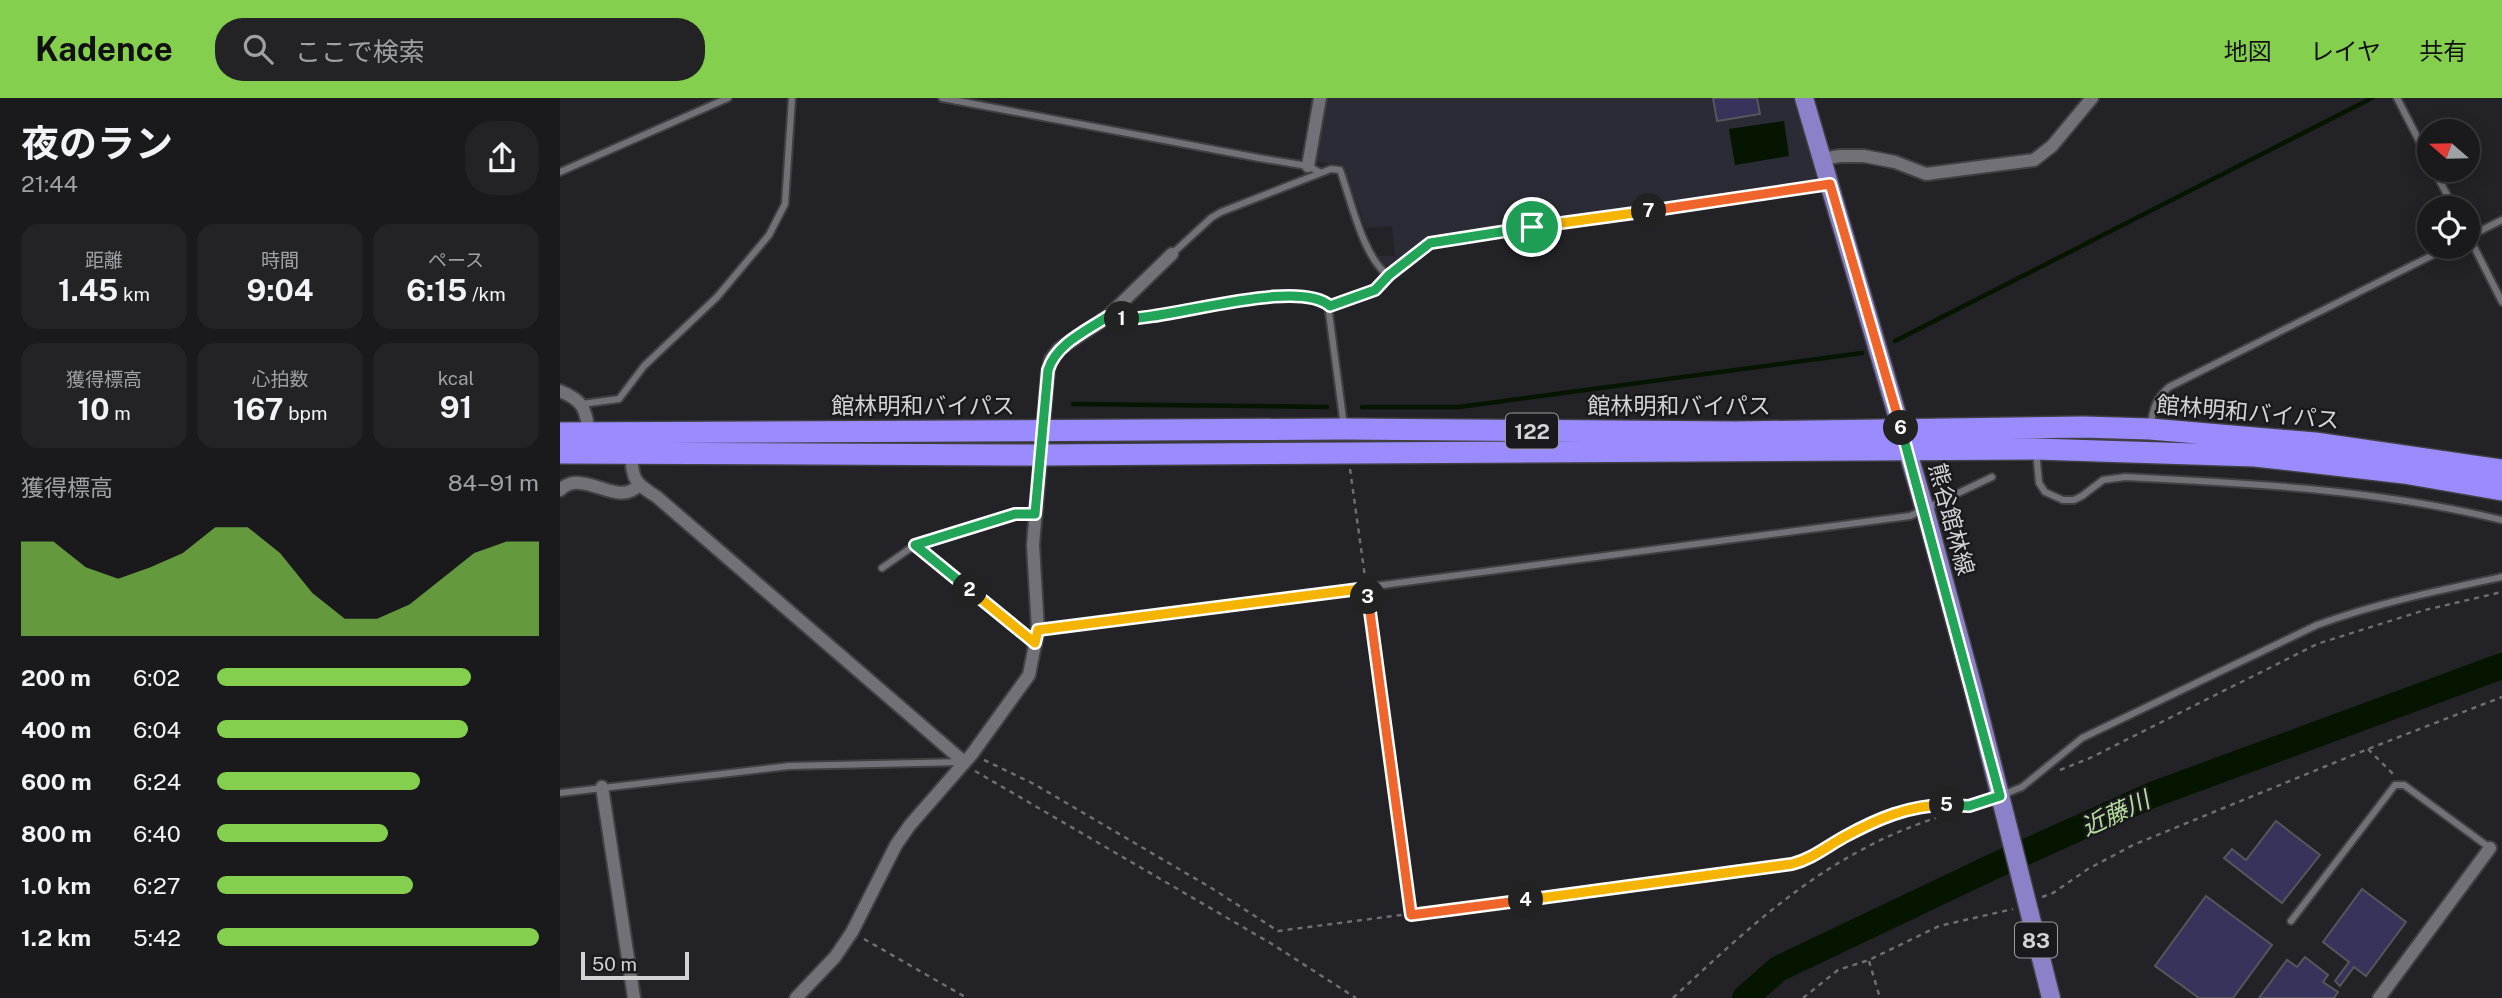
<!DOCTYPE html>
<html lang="ja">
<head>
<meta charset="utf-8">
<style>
	:root { --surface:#1a1a1d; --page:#232326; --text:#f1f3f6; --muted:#9fa1a4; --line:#38383b; --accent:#84cf4d }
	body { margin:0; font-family:"Public Sans","Noto Sans JP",sans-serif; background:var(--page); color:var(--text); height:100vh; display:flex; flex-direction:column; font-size:26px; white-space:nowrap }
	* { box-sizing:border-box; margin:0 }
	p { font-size:23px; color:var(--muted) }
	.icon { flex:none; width:38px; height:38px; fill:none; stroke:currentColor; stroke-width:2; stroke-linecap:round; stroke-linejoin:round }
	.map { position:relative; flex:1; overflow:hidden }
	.drawer { display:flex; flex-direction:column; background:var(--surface); width:560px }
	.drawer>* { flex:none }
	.needle { width:46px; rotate:290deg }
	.tools { position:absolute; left:1857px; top:21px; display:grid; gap:14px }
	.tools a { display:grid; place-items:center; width:63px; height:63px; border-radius:50%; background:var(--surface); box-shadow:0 4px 18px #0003,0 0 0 2px var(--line); font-size:35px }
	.scale { position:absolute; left:21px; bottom:18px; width:108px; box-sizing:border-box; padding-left:7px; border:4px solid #d3d3d6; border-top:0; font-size:19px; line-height:24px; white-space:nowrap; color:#d3d3d6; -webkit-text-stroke:5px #1a191e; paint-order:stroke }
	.pin { position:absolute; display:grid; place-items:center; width:60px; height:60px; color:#fff; margin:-30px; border:4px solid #fff; border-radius:50%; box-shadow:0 2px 7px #0007 }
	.km { position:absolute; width:35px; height:35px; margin:-18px; border-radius:50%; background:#222; color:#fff; font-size:19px; line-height:35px; text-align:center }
	.round { display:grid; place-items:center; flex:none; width:74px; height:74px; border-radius:28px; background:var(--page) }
	.overview { display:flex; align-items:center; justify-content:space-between; height:119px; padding:0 21px }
	h1 { font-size:38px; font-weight:700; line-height:52px }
	.metrics { display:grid; grid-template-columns:repeat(3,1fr); gap:10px; height:119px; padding:7px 21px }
	.metrics div { display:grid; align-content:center; border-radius:18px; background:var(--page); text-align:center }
	.metrics b { font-size:30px; font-weight:700 }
	.metrics small { font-size:19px; font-weight:400 }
	.metrics p { font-size:19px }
	.chart { height:196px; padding:14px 21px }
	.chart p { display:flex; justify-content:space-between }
	.chart svg { width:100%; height:126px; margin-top:7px; fill:var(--accent); opacity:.7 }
	ul { padding:0 21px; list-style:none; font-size:23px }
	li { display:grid; grid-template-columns:112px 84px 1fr; align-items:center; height:52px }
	li i { height:18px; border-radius:9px; background:var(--accent) }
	header { display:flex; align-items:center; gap:42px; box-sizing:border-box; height:98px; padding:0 35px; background:var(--accent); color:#111 }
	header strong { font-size:33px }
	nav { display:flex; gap:38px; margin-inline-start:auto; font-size:24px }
	.search { width:490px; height:63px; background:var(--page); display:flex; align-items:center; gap:18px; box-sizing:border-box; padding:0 24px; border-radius:28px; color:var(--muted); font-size:26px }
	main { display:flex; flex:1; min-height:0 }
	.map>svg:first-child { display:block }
</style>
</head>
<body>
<header>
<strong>Kadence</strong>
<div class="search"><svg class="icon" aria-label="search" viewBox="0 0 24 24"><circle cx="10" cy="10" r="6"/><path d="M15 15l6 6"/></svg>ここで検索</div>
<nav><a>地図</a><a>レイヤ</a><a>共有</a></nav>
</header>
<main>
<section class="drawer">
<div class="overview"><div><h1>夜のラン</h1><p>21:44</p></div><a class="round"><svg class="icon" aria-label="share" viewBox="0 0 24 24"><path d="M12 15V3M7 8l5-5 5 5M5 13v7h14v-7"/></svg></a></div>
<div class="metrics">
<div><p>距離</p><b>1.45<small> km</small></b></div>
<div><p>時間</p><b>9:04</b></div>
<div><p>ペース</p><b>6:15<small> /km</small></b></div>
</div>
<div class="metrics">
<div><p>獲得標高</p><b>10<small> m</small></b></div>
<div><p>心拍数</p><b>167<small> bpm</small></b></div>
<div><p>kcal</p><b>91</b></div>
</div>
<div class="chart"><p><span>獲得標高</span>84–91 m</p>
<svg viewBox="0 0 160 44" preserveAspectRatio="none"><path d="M0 44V11L10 11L20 20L30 24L40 20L50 15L60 6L70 6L80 15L90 29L100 38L110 38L120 33L130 24L140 15L150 11L160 11V44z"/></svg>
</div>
<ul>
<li><b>200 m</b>6:02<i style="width:79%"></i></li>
<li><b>400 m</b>6:04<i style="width:78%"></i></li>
<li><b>600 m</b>6:24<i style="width:63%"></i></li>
<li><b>800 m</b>6:40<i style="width:53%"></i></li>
<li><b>1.0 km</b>6:27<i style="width:61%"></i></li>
<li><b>1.2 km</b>5:42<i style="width:100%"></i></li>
</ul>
</section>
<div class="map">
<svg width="1942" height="900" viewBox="0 0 1942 900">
	<rect width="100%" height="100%" fill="#232327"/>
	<path fill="#2b2b35" d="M764 0H1235L1256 79 1252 85 875 137 835 166 822 168 818 158H835L832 128 806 130 780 66 756 64 753 59Z"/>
	<path fill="#051500" d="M1224 23 1229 58 1175 67 1169 31Z"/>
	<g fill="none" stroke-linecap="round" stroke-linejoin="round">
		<path stroke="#051500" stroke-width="4.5" d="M1335 243 1812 0
			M513 306 767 309
			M802 309H899L1302 255"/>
		<path stroke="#051500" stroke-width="26" d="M1185 900 1218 871 1430 770 1592 697 1942 568"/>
	</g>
	<path fill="#37335b" stroke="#56565c" stroke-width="2" d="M1153 0H1197L1200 16 1157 23Z
		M1716 723 1760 757 1722 805 1664 760 1672 751 1686 762Z
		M1802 791 1846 824 1806 878 1794 869 1780 888 1775 883 1789 864 1763 844Z
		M1646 798 1712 847 1673 900H1639L1595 868Z
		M1745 859 1768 877 1763 884 1778 894 1774 900H1699L1727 862 1737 869Z"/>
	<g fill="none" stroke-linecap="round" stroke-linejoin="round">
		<defs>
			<path id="lane" d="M382 0 699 60 748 68 759 74
				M1837 0 1869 62
				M1874 72 1894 110
				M0 74 168 0
				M1908 137 1942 204
				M1908 139 1942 122
				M612 156 651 120 661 114 771 71 780 72C791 102 803 160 829 178
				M22 306 59 301 84 268 157 199 209 137 225 106 232 0
				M784 328 769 215 770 208 815 192 864 149 878 142 1268 87
				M1590 329C1593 312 1595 301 1609 289L1889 149
				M1476 353 1479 385 1485 394 1503 402H1514L1522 398 1543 382 1565 379C1691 385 1819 392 1942 422
				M355 447 475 545
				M322 470 355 447 455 416H475
				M478 532 1350 418 1432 379
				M0 695 229 668 402 664
				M1442 697 1462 689 1522 640 1757 527C1817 505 1880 492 1942 479
				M1731 823 1835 687H1844L1930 750"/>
			<path id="street" d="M1262 61 1280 58H1304L1335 64 1366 76 1474 62 1492 48 1532 0
				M748 68 760 0
				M0 293C23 302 26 311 29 335
				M71 355C72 382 75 385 97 399L404 664
				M0 392C24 369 57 411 79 387
				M42 689 74 900
				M236 900 275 859 292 834 336 747 350 727 412 656 469 577 478 532 473 447 488 272 491 261 499 251 547 219 612 156
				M1819 900 1930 750"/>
			<path id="primary" d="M1244 0 1365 412 1414 594 1491 900"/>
			<path id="highway" d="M0 335 785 331 1176 334 1523 329 1590 331 1755 345 1942 372
				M0 355 481 357 1476 351 1695 358 1844 375 1942 392"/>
		</defs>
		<use href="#lane" stroke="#404043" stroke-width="10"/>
		<use href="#street" stroke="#404043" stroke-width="16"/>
		<use href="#primary" stroke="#404043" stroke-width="21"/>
		<use href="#highway" stroke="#404043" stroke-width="24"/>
		<path stroke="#6e6e72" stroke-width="2.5" stroke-dasharray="5 5" stroke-linecap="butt" d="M565 221 726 197H745L762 203
			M790 371 805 479
			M808 499 851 817
			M1808 651 1833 676
			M424 662 474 686 653 791 718 833 1232 766C1252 761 1267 748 1285 739 1303 729 1321 720 1340 713 1368 702 1398 711 1427 702
			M1500 672 1530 660 1757 546 1865 512 1942 494
			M415 673 712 846 796 900
			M1482 799 1493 795 1528 771 1573 747 1808 651 1942 599
			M304 841 407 900
			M1309 863 1320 900
			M1113 900C1173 844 1233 787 1307 749 1338 732 1373 721 1406 709
			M1243 900 1278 872 1309 862 1379 828 1453 811"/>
		<use href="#lane" stroke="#727177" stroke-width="6"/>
		<use href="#street" stroke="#727177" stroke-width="12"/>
		<use href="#primary" stroke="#8a81c9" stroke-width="18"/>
		<use href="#highway" stroke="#9a8cff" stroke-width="21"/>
	</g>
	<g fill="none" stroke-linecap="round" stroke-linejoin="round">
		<defs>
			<path id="split-1" d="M562 221C609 222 737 179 770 208L815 192 829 177 870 145 972 129"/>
			<path id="split-2" d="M410 492 355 447 455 416H475L488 272C496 246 526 233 547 219L562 221"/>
			<path id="split-3" d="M410 492 475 545 478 532 807 490 808 499"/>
			<path id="split-4" d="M808 499 851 817 966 802"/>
			<path id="split-5" d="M966 802 1232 766C1252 761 1266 749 1284 739 1317 721 1349 707 1387 707"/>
			<path id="split-6" d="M1341 330 1440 698 1409 708 1387 707"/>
			<path id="split-7" d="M1089 113 1270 86 1341 330"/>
			<path id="split-8" d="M972 129 1089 113"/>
		</defs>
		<use href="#split-1" stroke="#fff" stroke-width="14"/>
		<use href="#split-2" stroke="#fff" stroke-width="14"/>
		<use href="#split-3" stroke="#fff" stroke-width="14"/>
		<use href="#split-4" stroke="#fff" stroke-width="14"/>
		<use href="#split-5" stroke="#fff" stroke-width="14"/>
		<use href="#split-6" stroke="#fff" stroke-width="14"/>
		<use href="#split-7" stroke="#fff" stroke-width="14"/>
		<use href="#split-8" stroke="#fff" stroke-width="14"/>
		<use href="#split-1" stroke="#22a559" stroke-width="9"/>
		<use href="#split-2" stroke="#22a559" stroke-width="9"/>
		<use href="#split-3" stroke="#f5b400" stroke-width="9"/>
		<use href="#split-4" stroke="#f0652b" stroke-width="9"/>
		<use href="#split-5" stroke="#f5b400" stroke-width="9"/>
		<use href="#split-6" stroke="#22a559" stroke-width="9"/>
		<use href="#split-7" stroke="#f0652b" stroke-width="9"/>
		<use href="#split-8" stroke="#f5b400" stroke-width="9"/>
	</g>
	<g text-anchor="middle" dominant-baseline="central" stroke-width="5" stroke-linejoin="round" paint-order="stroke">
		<g fill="#1a191e" stroke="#9c9b9f" stroke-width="2">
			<rect x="946" y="315.5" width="52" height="35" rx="5"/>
			<rect x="1455" y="824.5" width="42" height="35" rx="5"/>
		</g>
		<g font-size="21" font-weight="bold" fill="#d3d3d6">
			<text x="972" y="333">122</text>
			<text x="1476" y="842">83</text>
		</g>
		<g font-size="23" fill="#d3d3d6" stroke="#1a191e">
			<text x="363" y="307">館林明和バイパス</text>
			<text x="1119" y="307">館林明和バイパス</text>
			<text transform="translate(1688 314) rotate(5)">館林明和バイパス</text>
			<text transform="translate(1392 421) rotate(75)">熊谷館林線</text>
		</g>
		<g font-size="24" font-style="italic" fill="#b7e09e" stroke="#1a191e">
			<text transform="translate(1555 715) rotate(-25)">近藤川</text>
		</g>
	</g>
</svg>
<div class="tools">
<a><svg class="needle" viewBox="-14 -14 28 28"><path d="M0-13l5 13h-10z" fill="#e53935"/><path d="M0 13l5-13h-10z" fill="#9fa1a4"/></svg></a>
<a><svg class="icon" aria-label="locate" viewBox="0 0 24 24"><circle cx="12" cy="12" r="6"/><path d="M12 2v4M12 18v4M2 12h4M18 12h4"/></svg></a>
</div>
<div class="scale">50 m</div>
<div class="pin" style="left:972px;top:129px;background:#1e9e55"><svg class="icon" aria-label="arrive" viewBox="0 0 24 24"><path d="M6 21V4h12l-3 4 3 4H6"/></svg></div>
<b class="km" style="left:562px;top:221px">1</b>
<b class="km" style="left:410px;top:492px">2</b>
<b class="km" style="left:808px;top:499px">3</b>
<b class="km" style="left:966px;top:802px">4</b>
<b class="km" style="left:1387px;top:707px">5</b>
<b class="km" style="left:1341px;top:330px">6</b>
<b class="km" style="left:1089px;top:113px">7</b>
</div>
</main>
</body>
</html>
